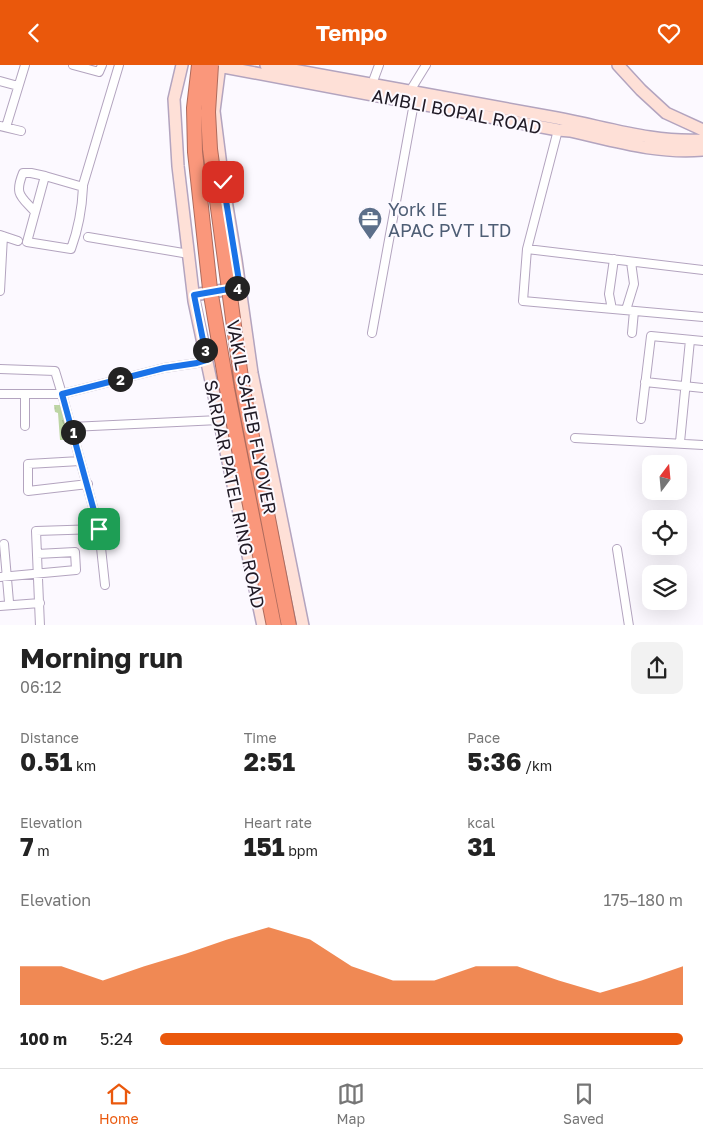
<!DOCTYPE html>
<html lang="en">
<head>
<meta charset="utf-8">
<style>
	:root { --surface:#fff; --page:#f2f2f2; --text:#222; --muted:#767676; --line:#e0e0e0; --accent:#ea580c }
	body { margin:0; font-family:"Golos Text",sans-serif; background:var(--page); color:var(--text); height:100vh; display:flex; flex-direction:column; font-size:19px; white-space:nowrap }
	* { box-sizing:border-box; margin:0 }
	p { font-size:16px; color:var(--muted) }
	.icon { flex:none; width:28px; height:28px; fill:none; stroke:currentColor; stroke-width:2; stroke-linecap:round; stroke-linejoin:round }
	.map { position:relative; height:560px; overflow:hidden }
	.panel { display:flex; flex-direction:column; background:var(--surface); flex:1 }
	.panel>* { flex:none }
	.needle { width:32px; rotate:16deg }
	.controls { position:absolute; left:642px; top:390px; display:grid; gap:10px }
	.controls a { display:grid; place-items:center; width:45px; height:45px; border-radius:10px; background:var(--surface); box-shadow:0 5px 20px #0002; font-size:25px }
	.pin { position:absolute; display:grid; place-items:center; width:42px; height:42px; color:#fff; margin:-21px; border-radius:10px; box-shadow:0 2px 8px #0006 }
	.km { position:absolute; width:25px; height:25px; margin:-12px; border-radius:50%; background:#222; color:#fff; font-size:14px; line-height:25px; text-align:center }
	.round { display:grid; place-items:center; flex:none; width:52px; height:52px; border-radius:10px; background:var(--page) }
	.summary { display:flex; align-items:center; justify-content:space-between; height:85px; padding:0 20px }
	h1 { font-size:28px; font-weight:700; line-height:38px }
	.metrics { display:grid; grid-template-columns:repeat(3,1fr); gap:8px; height:85px; padding:5px 20px }
	.metrics div { display:grid; align-content:center }
	.metrics b { font-size:25px; font-weight:700 }
	.metrics small { font-size:14px; font-weight:400 }
	.metrics p { font-size:14px }
	.chart { height:140px; padding:10px 20px }
	.chart p { display:flex; justify-content:space-between }
	.chart svg { width:100%; height:90px; margin-top:5px; fill:var(--accent); opacity:.7 }
	ul { padding:0 20px; list-style:none; font-size:16px }
	li { display:grid; grid-template-columns:80px 60px 1fr; align-items:center; height:38px }
	li i { height:12px; border-radius:6px; background:var(--accent) }
	header { display:flex; justify-content:space-between; align-items:center; height:65px; padding:0 20px; background:var(--accent); color:#fff; font-size:22px; font-weight:700 }
	.tab-bar { display:flex; justify-content:space-around; align-items:center; height:70px; border-top:1px solid var(--line); background:var(--surface); font-size:14px; color:var(--muted) }
	.tab-bar a { display:grid; justify-items:center; gap:2px }
	.tab-bar .active { color:var(--accent) }
	.map>svg:first-child { display:block }
</style>
</head>
<body>
<header><svg class="icon" aria-label="back" viewBox="0 0 24 24"><path d="M15 5l-7 7 7 7"/></svg>Tempo<svg class="icon" aria-label="heart" viewBox="0 0 24 24"><path d="M12 20l-8-8c-3-5 5-10 8-4 3-6 11-1 8 4z"/></svg></header>
<div class="map">
<svg width="703" height="561" viewBox="0 0 703 561">
	<defs>
		<pattern id="grass-tufts" width="24" height="20" patternUnits="userSpaceOnUse" patternTransform="scale(1.25)"><rect width="24" height="20" fill="#bdd5a4"/><path d="M3 7l-1-3M5 7V3M7 7l1-3M15 17l-1-3M17 17v-4M19 17l1-3" fill="none" stroke="#a2b68d"/></pattern>
	</defs>
	<rect width="100%" height="100%" fill="#fcf9ff"/>
	<path fill="url(#grass-tufts)" d="M54 340H62L70 375H60L58 348 55 347Z"/>
	<g fill="none" stroke-linecap="round" stroke-linejoin="round">
		<defs>
			<path id="street" d="M73 0 99 7 102 0
				M0 16 18 21
				M372 19 379 0
				M410 26 426 0
				M0 61 21 66
				M6 62 25 0
				M558 65 527 184 523 236 703 252
				M83 122 45 111 27 177 71 184C79 162 82 145 83 122V120L119 0
				M35 147C21 131 14 130 23 108H31L45 111
				M0 170 18 176
				M88 172 189 189
				M527 184 703 205
				M0 226 3 171
				M612 244 609 229 614 194
				M626 245 634 219 631 197
				M372 268 414 38
				M632 268 634 246
				M0 304 55 306 62 329 164 303 197 298 207 295
				M645 317 703 323
				M0 329H62L71 362 219 355
				M641 354 651 271 703 276
				M25 361V329
				M71 362 99 464 105 520
				M575 373 703 380
				M680 377 690 275
				M80 396 28 399V426L88 419
				M4 479 9 537
				M617 484 629 561
				M0 512 76 505 75 487 37 489
				M0 541 40 538
				M40 561 36 466 99 464"/>
			<path id="secondary" d="M182 0 174 34 178 101 194 236 263 561
				M213 0 558 65 570 66C615 76 656 89 703 85
				M220 0 214 46 223 117 236 195 252 308 303 561
				M266 0C363 18 460 35 557 53 606 62 653 78 703 75
				M618 0 641 25 666 48 703 65
				M194 230 236 223"/>
		</defs>
		<use href="#street" stroke="#b3a4bf" stroke-width="10"/>
		<use href="#secondary" stroke="#b3a4bf" stroke-width="14"/>
		<use href="#street" stroke="#fff" stroke-width="8"/>
		<use href="#secondary" stroke="#fee0d7" stroke-width="11"/>
		<defs>
			<path id="highway-bridge" d="M199 0 194 43 195 87 210 224 227 324 274 561
				M211 0 208 47 210 84 242 320 289 561"/>
		</defs>
		<use href="#highway-bridge" stroke="#ae6b5d" stroke-width="16" stroke-linecap="butt"/>
		<use href="#highway-bridge" stroke="#fa977b" stroke-width="14"/>
	</g>
	<g fill="none" stroke-linecap="round" stroke-linejoin="round">
		<defs>
			<path id="route" d="M99 464 62 329 164 303 197 298 207 295 194 230 240 222 223 117"/>
		</defs>
		<use href="#route" stroke="#fff" stroke-width="10"/>
		<use href="#route" stroke="#1a73e8" stroke-width="6"/>
	</g>
	<defs>
		<symbol id="office-pin" viewBox="-11 -11 22 30"><path d="M0 17L-7.5 6A9.5 9.5 0 1 1 7.5 6Z" fill="#5c6f8a" stroke="#fcf9ff"/><path d="M-6-3h4V-5.5h4V-3h4V5H-6ZM-1-4.5V-3h2v-1.5ZM-6 0V1H6V0Z" fill="#fff"/></symbol>
	</defs>
	<g fill-rule="evenodd">
		<use href="#office-pin" x="356" y="140" width="28" height="38"/>
	</g>
	<g text-anchor="middle" dominant-baseline="central" stroke-width="4" stroke-linejoin="round" paint-order="stroke">
		<g font-size="18" fill="#201a25" stroke="#fcf9ff">
			<text transform="translate(457 46) rotate(11)">AMBLI BOPAL ROAD</text>
			<text transform="translate(252 352) rotate(79)">VAKIL SAHEB FLYOVER</text>
			<text transform="translate(235 429) rotate(78)">SARDAR PATEL RING ROAD</text>
		</g>
		<g font-size="18" fill="#4e5e75" stroke="#fcf9ff" text-anchor="start">
			<text x="388" y="144">York IE<tspan x="388" dy="21">APAC PVT LTD</tspan></text>
		</g>
	</g>
</svg>
<div class="controls">
<a><svg class="needle" viewBox="-14 -14 28 28"><path d="M0-13l5 13h-10z" fill="#e53935"/><path d="M0 13l5-13h-10z" fill="#767676"/></svg></a>
<a><svg class="icon" aria-label="locate" viewBox="0 0 24 24"><circle cx="12" cy="12" r="6"/><path d="M12 2v4M12 18v4M2 12h4M18 12h4"/></svg></a>
<a><svg class="icon" aria-label="layers" viewBox="0 0 24 24"><path d="M12 4l9 5-9 5-9-5zM3 14l9 5 9-5"/></svg></a>
</div>
<div class="pin" style="left:99px;top:464px;background:#1e9e55"><svg class="icon" aria-label="arrive" viewBox="0 0 24 24"><path d="M6 21V4h12l-3 4 3 4H6"/></svg></div>
<div class="pin" style="left:223px;top:117px;background:#d93025"><svg class="icon" aria-label="check" viewBox="0 0 24 24"><path d="M5 12l5 5 9-10"/></svg></div>
<b class="km" style="left:73px;top:367px">1</b>
<b class="km" style="left:120px;top:314px">2</b>
<b class="km" style="left:205px;top:285px">3</b>
<b class="km" style="left:237px;top:223px">4</b>
</div>
<section class="panel">
<div class="summary"><div><h1>Morning run</h1><p>06:12</p></div><a class="round"><svg class="icon" aria-label="share" viewBox="0 0 24 24"><path d="M12 15V3M7 8l5-5 5 5M5 13v7h14v-7"/></svg></a></div>
<div class="metrics">
<div><p>Distance</p><b>0.51<small> km</small></b></div>
<div><p>Time</p><b>2:51</b></div>
<div><p>Pace</p><b>5:36<small> /km</small></b></div>
</div>
<div class="metrics">
<div><p>Elevation</p><b>7<small> m</small></b></div>
<div><p>Heart rate</p><b>151<small> bpm</small></b></div>
<div><p>kcal</p><b>31</b></div>
</div>
<div class="chart"><p><span>Elevation</span>175–180 m</p>
<svg viewBox="0 0 160 44" preserveAspectRatio="none"><path d="M0 44V25L10 25L20 32L30 25L40 19L50 12L60 6L70 12L80 25L90 32L100 32L110 25L120 25L130 32L140 38L150 32L160 25V44z"/></svg>
</div>
<ul>
<li><b>100 m</b>5:24<i style="width:100%"></i></li>
</ul>
</section>
<nav class="tab-bar">
<a class="active"><svg class="icon" aria-label="home" viewBox="0 0 24 24"><path d="M3 11l9-7 9 7M6 9v11h12V9"/></svg>Home</a>
<a><svg class="icon" aria-label="map" viewBox="0 0 24 24"><path d="M3 6l6-2 6 2 6-2v14l-6 2-6-2-6 2zM9 4v14M15 6v14"/></svg>Map</a>
<a><svg class="icon" aria-label="saved" viewBox="0 0 24 24"><path d="M7 4h10v16l-5-4-5 4z"/></svg>Saved</a>
</nav>
</body>
</html>
